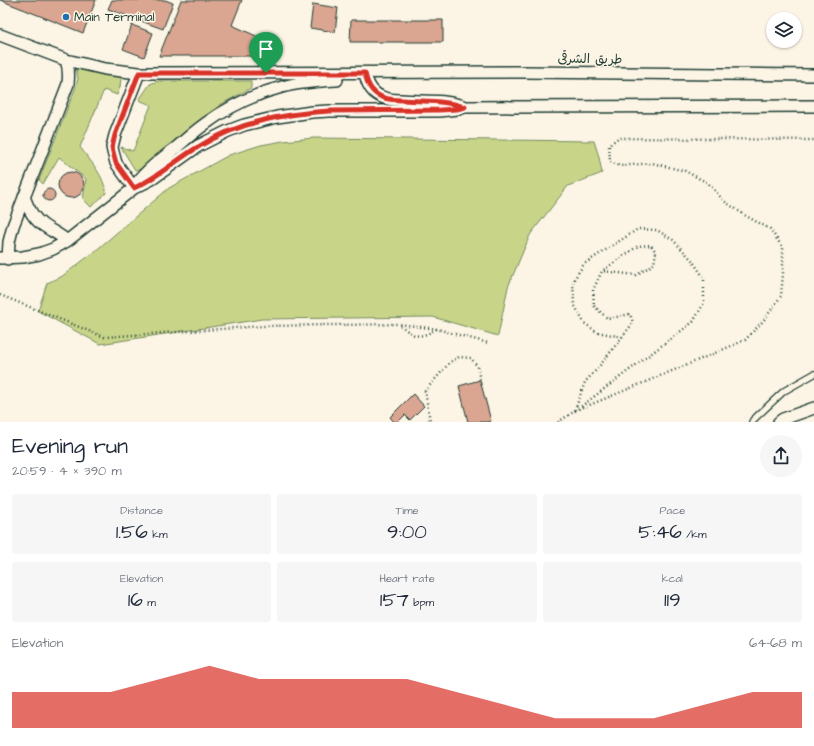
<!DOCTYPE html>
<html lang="en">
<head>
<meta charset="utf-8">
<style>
	:root { --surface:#fff; --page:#f6f6f7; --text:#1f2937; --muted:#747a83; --accent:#d93025 }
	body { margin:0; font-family:"Architects Daughter","Playpen Sans Arabic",sans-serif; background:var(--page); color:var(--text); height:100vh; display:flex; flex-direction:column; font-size:15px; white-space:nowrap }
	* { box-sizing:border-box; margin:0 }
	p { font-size:13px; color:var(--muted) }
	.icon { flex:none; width:22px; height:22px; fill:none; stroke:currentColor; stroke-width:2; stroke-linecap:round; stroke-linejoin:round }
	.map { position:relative; height:422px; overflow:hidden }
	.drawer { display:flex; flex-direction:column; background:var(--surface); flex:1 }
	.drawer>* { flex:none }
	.tools { position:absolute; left:766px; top:12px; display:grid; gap:8px }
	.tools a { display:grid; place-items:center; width:36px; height:36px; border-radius:50%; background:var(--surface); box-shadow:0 1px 3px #0004; font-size:20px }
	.pin { position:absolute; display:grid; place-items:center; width:34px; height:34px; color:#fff; margin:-41px -17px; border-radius:50% 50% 50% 0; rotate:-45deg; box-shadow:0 0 4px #0007 }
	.pin .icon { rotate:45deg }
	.round { display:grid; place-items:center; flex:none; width:42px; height:42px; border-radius:21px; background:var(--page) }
	.head { display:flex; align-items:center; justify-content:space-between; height:68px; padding:0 12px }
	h1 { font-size:22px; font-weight:600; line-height:30px }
	.metrics { display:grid; grid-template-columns:repeat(3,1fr); gap:6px; height:68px; padding:4px 12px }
	.metrics div { display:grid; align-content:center; border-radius:4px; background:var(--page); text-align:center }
	.metrics b { font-size:20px; font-weight:600 }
	.metrics small { font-size:11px; font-weight:400 }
	.metrics p { font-size:11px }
	.chart { height:112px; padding:8px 12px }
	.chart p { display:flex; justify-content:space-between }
	.chart svg { width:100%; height:72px; margin-top:4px; fill:var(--accent); opacity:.7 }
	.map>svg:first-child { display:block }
</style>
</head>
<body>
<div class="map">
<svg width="814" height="422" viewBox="0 0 814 422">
	<rect width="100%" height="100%" fill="#fcf5e5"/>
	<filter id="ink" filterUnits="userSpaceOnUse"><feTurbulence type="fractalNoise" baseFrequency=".025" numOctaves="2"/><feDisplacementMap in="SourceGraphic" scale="8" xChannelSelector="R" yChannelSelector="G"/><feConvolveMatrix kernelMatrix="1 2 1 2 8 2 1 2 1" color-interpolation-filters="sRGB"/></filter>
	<g filter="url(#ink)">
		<path fill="#c8d589" stroke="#74895e" d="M76 68 117 74 121 78 120 87 117 95 104 90 80 147C90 161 104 175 106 193L91 207 83 199 86 179 59 157 43 184 39 180 75 89 78 79Z
			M158 81H251V88L220 105 142 169 135 170 121 147 133 151 151 105 139 100 150 84Z
			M314 138 594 141 599 157 602 173 568 186 530 235 508 287 498 336 433 317 262 319 100 344 38 311 47 283 61 277 93 253 169 188 229 155 261 145 283 141Z"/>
		<path fill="#daa591" stroke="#1f3d34" d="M0 0H96L83 33Z
			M112 0H165L173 3 163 29 108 9Z
			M181 0H242L232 25 265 40 260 56H159Z
			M313 4 338 8 335 32 310 28Z
			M351 20H443V42H350Z
			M132 25 153 33 144 57 123 49Z
			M58 185a13 13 0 1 1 26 0a13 13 0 1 1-26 0Z
			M43 195a6 6 0 1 1 12 0a6 6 0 1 1-12 0Z
			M480 380 491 421 486 422H468L459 386Z
			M413 394 424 406 410 420 405 415 398 422H394L390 417Z"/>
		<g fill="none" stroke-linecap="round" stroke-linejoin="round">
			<defs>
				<path id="lane" d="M752 422 753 420 784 391 814 374"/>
				<path id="street" d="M0 35 66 60 105 69 139 73 523 72 814 75
					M365 73C367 84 371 93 382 97 388 100 395 100 401 100 422 102 443 99 463 106
					M134 187C145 171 161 159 177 147 186 139 195 131 205 124 228 107 255 94 282 87 300 82 319 81 337 80
					M134 188 116 163 113 152 112 147 115 135 139 73
					M24 197C28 208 33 219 43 225 51 231 59 234 67 241
					M0 258 23 257 39 254 53 249 67 241 134 188 152 179 198 146 228 131 244 125 277 117 312 112 329 111H440L457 109 465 107 814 106
					M8 259 9 242 13 226 68 84C69 75 69 68 66 60
					M779 422 783 419 814 408"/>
			</defs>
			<use href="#lane" stroke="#1f3d34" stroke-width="8"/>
			<use href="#street" stroke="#1f3d34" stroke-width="14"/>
			<path stroke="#1f3d34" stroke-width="2.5" stroke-dasharray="1 3" stroke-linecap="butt" d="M0 295 104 337 263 326 399 324
				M437 329 399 324C415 338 418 339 437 329L488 343
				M575 410 585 382 598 368 633 323 630 314 608 319 594 306 593 290 602 271 638 246 651 245 656 252 654 264 636 275 602 271
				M575 411 701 359 745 340 764 320 781 296 783 274V248L770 229 746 216 724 201 708 183 685 171 652 163 620 166 610 162 609 145 618 138 814 140
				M428 422 430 421 425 391 450 362 459 357 471 358 477 366 480 380
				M558 422 575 411 693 322 704 303V278L692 260 673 240 657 230 638 229 584 264 573 281 574 304 584 323 597 332 622 337"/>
			<use href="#lane" stroke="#fcf5e5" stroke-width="5.5"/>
			<use href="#street" stroke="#fcf5e5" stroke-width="11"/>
		</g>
	</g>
	<g fill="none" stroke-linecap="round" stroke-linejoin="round" filter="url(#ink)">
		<defs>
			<path id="route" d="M139 73H365C367 84 371 93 382 97 388 100 396 100 403 100 424 102 445 100 465 107L457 109 440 110 329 111C283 114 238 122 198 147 176 160 157 178 134 188L116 163 113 152 112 147 115 135Z"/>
		</defs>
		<use href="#route" stroke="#fff" stroke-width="8"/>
		<use href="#route" stroke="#d93025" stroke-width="5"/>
	</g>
	<circle fill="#1f6fb2" stroke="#fcf5e5" stroke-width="1.5" cx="66" cy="17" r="4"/>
	<g text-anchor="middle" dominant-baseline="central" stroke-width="3" stroke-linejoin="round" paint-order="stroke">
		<g font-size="13" fill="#1f3d34" stroke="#fcf5e5" text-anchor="start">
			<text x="74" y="17">Main Terminal</text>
		</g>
		<g font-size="13" fill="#1f3d34" stroke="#fcf5e5">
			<text transform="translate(590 59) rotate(1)">طريق الشرقى</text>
		</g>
	</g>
</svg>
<div class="tools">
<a><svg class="icon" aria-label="layers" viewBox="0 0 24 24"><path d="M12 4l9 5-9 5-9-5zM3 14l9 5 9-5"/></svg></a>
</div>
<div class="pin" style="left:266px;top:73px;background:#1e9e55"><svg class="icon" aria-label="arrive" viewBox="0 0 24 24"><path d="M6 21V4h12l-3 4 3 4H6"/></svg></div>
</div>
<section class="drawer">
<div class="head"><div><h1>Evening run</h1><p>20:59 · 4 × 390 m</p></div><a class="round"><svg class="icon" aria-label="share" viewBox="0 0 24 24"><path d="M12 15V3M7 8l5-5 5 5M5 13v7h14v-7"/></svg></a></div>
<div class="metrics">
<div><p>Distance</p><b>1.56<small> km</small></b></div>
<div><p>Time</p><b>9:00</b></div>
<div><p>Pace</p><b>5:46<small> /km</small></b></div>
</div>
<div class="metrics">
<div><p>Elevation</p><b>16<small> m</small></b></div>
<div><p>Heart rate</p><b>157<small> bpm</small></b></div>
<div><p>kcal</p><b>119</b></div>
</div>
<div class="chart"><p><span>Elevation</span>64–68 m</p>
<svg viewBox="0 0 160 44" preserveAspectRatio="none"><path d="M0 44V22L10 22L20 22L30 14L40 6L50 14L60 14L70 14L80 14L90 22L100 30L110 38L120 38L130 38L140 30L150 22L160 22V44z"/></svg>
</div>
</section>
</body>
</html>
